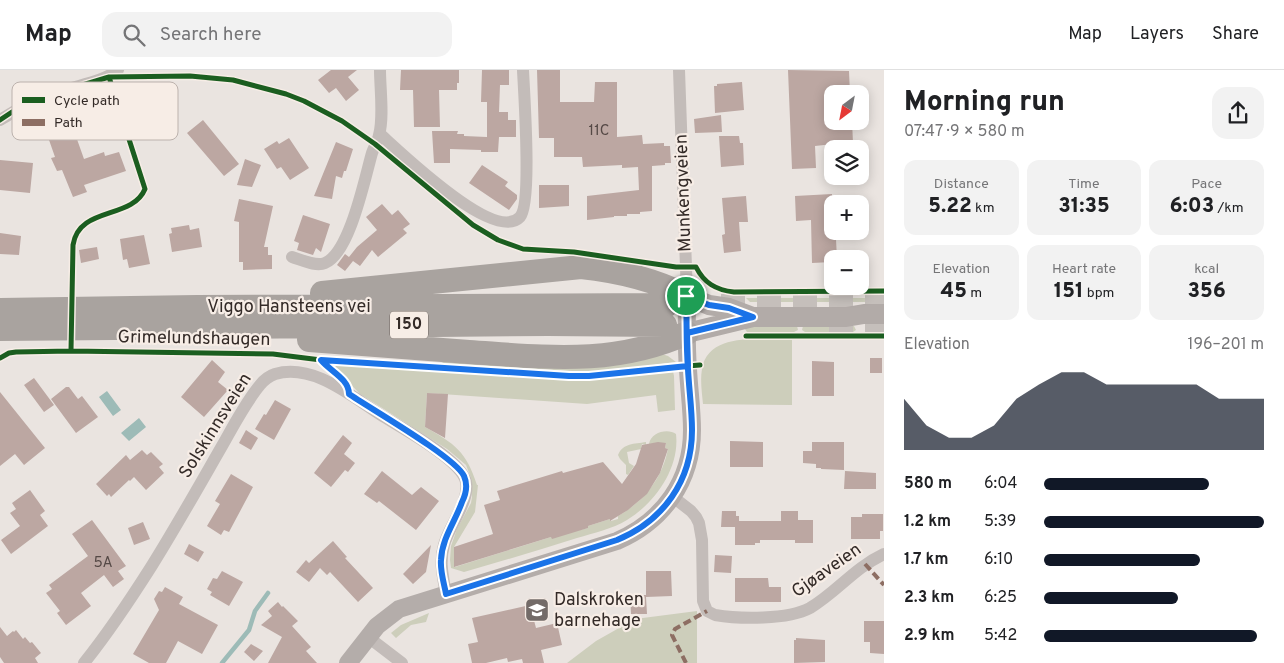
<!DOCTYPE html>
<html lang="en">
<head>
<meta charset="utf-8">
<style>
	:root { --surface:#fff; --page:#f2f2f2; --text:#202124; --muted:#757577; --line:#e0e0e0; --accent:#111827 }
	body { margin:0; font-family:Overpass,sans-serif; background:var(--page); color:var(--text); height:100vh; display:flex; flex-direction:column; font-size:19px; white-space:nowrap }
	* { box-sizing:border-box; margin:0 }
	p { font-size:16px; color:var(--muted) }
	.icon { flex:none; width:28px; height:28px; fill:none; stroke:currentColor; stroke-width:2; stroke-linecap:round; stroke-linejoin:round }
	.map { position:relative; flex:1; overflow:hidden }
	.sheet { display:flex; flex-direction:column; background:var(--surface); width:400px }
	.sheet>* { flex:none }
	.needle { width:32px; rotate:212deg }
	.fabs { position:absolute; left:824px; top:15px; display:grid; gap:10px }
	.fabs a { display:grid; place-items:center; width:45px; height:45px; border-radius:10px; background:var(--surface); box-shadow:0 2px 12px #0003; font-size:25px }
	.pin { position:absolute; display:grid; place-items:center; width:42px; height:42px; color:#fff; margin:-21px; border:2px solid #fff; border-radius:50%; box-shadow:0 1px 5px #0007 }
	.round { display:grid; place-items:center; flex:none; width:52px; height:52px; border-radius:15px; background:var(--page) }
	.head { display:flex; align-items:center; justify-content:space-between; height:85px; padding:0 20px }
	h1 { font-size:28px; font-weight:800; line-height:38px }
	.stats { display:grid; grid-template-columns:repeat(3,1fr); gap:8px; height:85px; padding:5px 20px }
	.stats div { display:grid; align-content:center; border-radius:12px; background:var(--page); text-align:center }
	.stats b { font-size:21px; font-weight:800 }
	.stats small { font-size:14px; font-weight:400 }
	.stats p { font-size:14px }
	.chart { height:140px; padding:10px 20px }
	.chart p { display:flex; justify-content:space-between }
	.chart svg { width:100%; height:90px; margin-top:5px; fill:var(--accent); opacity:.7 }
	ul { padding:0 20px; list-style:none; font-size:16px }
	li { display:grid; grid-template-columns:80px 60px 1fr; align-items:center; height:38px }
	li i { height:12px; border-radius:6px; background:var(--accent) }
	header { display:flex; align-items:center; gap:30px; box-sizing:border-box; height:70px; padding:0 25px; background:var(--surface); border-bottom:1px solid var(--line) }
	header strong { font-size:24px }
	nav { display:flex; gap:28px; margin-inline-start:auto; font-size:18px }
	.search { width:350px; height:45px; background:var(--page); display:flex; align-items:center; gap:12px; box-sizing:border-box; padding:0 18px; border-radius:15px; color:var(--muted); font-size:19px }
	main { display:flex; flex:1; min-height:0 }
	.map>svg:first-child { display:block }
</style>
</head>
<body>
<header>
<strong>Map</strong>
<div class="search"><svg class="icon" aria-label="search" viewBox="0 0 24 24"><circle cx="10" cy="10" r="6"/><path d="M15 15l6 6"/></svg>Search here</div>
<nav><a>Map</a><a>Layers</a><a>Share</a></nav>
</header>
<main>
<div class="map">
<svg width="884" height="593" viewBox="0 0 884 593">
	<rect width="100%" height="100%" fill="#eae4e0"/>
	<path fill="#cdcebb" d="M746 228H884V232H750Z
		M747 256H797L798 260 794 262H747L745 259Z
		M803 256H854L856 260 853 262H805L802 260Z
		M792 269V335L703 334C702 323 700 310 702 299 708 261 763 270 792 269Z
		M662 284 668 286 676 292 609 301 582 302 445 294 438 290Z
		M336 295 575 309H603L670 300 673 301 674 306 675 340 658 342 656 325 587 334 427 323 425 357C455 374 466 381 477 415H478L475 442 454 477 455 497 551 467 588 458V456L610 449 611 451 618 449V446C644 431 662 409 668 379L665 378 666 373 649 374C651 362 668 358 676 364 680 398 655 433 627 450 612 459 594 463 577 468 540 480 502 491 464 502L451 498 450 490 451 476 457 459 471 433 472 427 471 408 466 395 447 379 360 324 335 298Z
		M646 372V375L642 374 641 379 627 382 629 393 634 396 628 405 626 404V395L620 389 618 385C623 373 634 374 646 372Z
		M697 541V593H567L596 571 635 549Z
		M429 543 426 552 411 555 396 568 391 563 401 555Z"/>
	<path fill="#9dbbb7" d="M107 321 121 340 113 346 99 327Z
		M139 348 146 357 129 371 121 363Z"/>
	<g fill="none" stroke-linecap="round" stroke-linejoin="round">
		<path stroke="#9dbbb7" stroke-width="4.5" d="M222 593 249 560 255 541 268 523"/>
	</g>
	<path fill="#bca7a2" d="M331 0H357L348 7 359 20 346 31 336 18 329 23 318 10Z
		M401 0H459V13H457V20H439L440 57H414L413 20H400Z
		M482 0H509V15H500L499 42H508V50H516V67H499L498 82H481V80L450 79V93H434L432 61H458L457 64H464V66L487 67V32H481Z
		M537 0H560V32H594L595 12H617V67L642 65 643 74 664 73V76H670L671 93H665V95L652 96V141L640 142V144H627V146H614V147L587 150V126L639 120 638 97 622 98V95L583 97 582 87H554V68H539Z
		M788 0 849 1 850 24H832V51H852L853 73 839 74 837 77 833 74 815 76 816 98 792 99Z
		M742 12 744 40 715 43 714 16H717V14Z
		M63 42 69 59 73 58 84 89 104 82 105 86 119 82 126 101 84 115 87 122 73 127 62 100 57 101 51 88 55 87 42 50Z
		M721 45 722 62 695 63 694 49Z
		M203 50 239 94 224 106 187 63Z
		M719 66H739L740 73H743L744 95 721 97Z
		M289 68 309 98 290 110 281 97 277 99 264 79 277 71 279 74Z
		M336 72 353 79 346 101H344L342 108 336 106 332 129 314 126Z
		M245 89 261 95 252 117 237 115Z
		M0 90 33 93 30 123 0 120Z
		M482 95 508 112 505 116 517 125V129L509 140 469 113Z
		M539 115H569V136L539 138Z
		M832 124V169H836L837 189H832V192L812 193 811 150 796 151 795 126Z
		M746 126 748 152H739L741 181 724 183 722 165 725 164 722 128Z
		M239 129 273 136 264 177H268V185H272V199L243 200V192H239V152L234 151Z
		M382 134 392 145 398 140 410 154 403 159 407 163 378 187 372 180 360 196 353 191 345 201 337 195 345 184 349 187 357 177 377 160 366 147Z
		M303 145 330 154 321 182 316 178 313 185 297 180 299 173 294 171Z
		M189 155 190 160 199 158 202 177 172 182 169 164 172 163 171 158Z
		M0 163 21 166 19 185 0 184Z
		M144 165 150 194 129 198 127 189 123 190 120 169Z
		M97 177 99 189 81 193 79 180Z
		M870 288H882V303H870Z
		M212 290 225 302 218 312 228 320 204 347 181 327Z
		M812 291 834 292V326H812Z
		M34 308 54 335 44 342 24 315Z
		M66 317H69L78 329 82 326 98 347 76 363 51 329Z
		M0 322 45 378 24 395 15 384 0 396Z
		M427 323 448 324 445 368 425 357Z
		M275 330 291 339 274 370 255 359 264 344 266 345Z
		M246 360 258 368 251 380 239 373Z
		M343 365 352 373 344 384 355 393 348 402 345 400 331 417 314 403Z
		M730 371 763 372V397H730Z
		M658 372 666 373 665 378 668 379 660 403 647 424 628 440 610 451V449L588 456V458L552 469 551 467 454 497V477L493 464 484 435 500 430 497 421 562 401 563 403 603 392 622 414 636 394 642 375Z
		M812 372H844V400L821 399V398H816V394L803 393V381H812Z
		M142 380 147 385 151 382 163 394 159 397 164 403 146 420 134 407 130 411 129 410 111 427 109 424 107 426 96 414 126 385 130 390Z
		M382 401 412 425 421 417 439 431 416 460 379 431 377 433 364 424Z
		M845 401 876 403V419H844Z
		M231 404 253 417 229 462 224 460 221 465 207 456 220 434 215 431Z
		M30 420 45 441 40 445 48 456 11 484 1 470 20 456 10 443 16 439 12 433Z
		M722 441H736V446H739V451H781V441H798V450H813V473H795V470H760V473H755V475H735V457H721Z
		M862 444H883V461H880V469H851V447H862Z
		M92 450 126 496 118 501 124 509 113 517 104 505 81 523 91 536 66 555 57 543 60 541 46 523 52 519 49 515 88 486 72 464Z
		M143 452 150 469 134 475 128 458Z
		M333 471 347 487 345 488 373 518 358 532 330 502 327 505 320 498 309 512 296 502 306 490 309 493Z
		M189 474 204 482 198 492 184 484Z
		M431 475 426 502 413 514 403 504Z
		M715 485 732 486 731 503 714 502Z
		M222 501 243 512 229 536 210 525 212 522 207 519 213 508 217 509Z
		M646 501H671L672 526 646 527 647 544H631L630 525H646V526Z
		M735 508H768L769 517H781V532H735Z
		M165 517 183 527 179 534 218 555 202 584 178 571 166 593H149L133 584 159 540 154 529 159 521 162 522Z
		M278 532 282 537 283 536 298 551 292 556 311 577 306 581 317 593H268L282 567 261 555 272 546 268 541Z
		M530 535 536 558 557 553 562 575 541 580 544 593H523L522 589 508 592 507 588 486 593H472L468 574 478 572 472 548Z
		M864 551H884V584L870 583V572H864Z
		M0 557 7 566 13 561 14 562 16 560 23 569 25 567 30 573 32 572 41 583 35 588 38 593H4L0 587Z
		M796 568 825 570V592L794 593V570H796Z
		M251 574 263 581 254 591 244 582Z"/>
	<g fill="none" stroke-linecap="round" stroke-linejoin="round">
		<path stroke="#c5bfbb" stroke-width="24" stroke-dasharray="24 12" stroke-linecap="butt" d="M721 236H884
			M829 255H884"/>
		<path stroke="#c3bcb9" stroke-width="12" d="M679 0 687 226
			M0 50C17 39 37 30 56 23 76 15 101 13 118 0
			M380 64C399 81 495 174 520 147 532 134 524 23 523 0
			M292 187C302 190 316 197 325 193 350 183 365 107 372 83 374 77 378 71 379 65 384 48 380 18 380 0
			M673 427 691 441 696 447 699 453 702 470 703 531 707 541 715 545C739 549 788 550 810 538 837 522 854 498 884 484
			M368 567 402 593
			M84 593C109 562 130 530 151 497 176 457 199 416 222 376 234 355 245 333 260 315 264 310 269 306 275 304 313 293 351 326 381 345 400 357 462 390 466 412 470 431 449 456 444 475 439 492 443 507 446 524"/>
		<path stroke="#b4adaa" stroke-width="18" d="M348 593 377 556 399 539 617 471C663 451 692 411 692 360 692 340 689 319 688 299 686 275 687 250 687 226"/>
		<path stroke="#b2aba8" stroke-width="20" d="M687 226 709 235 729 238 753 247
			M687 263 753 247H846L864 244H884"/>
		<path stroke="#a9a39f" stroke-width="24" d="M322 223 581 197C619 201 653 209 687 226
			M0 240 197 237 667 235
			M0 259 548 254 665 255
			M309 270C363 274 416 278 469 282 546 287 614 296 687 263"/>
		<path stroke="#8d6e63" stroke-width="4" stroke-dasharray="8 4" stroke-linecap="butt" d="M865 494 884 515
			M686 593 672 565 675 559 707 541"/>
		<defs>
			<path id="cycleway" d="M0 50 12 42 56 23 109 7 190 6 233 10 286 24 304 31 342 51 375 74 473 155 498 170 523 179 574 182 676 197H696C704 213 716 220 734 222L884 221
				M746 266H884
				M71 281 73 175C79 136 132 150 145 119L109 7
				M0 288 9 283 16 282 71 281 273 284 321 290 589 306 674 297 700 295"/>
		</defs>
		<use href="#cycleway" stroke="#f7ede6" stroke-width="8"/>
		<use href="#cycleway" stroke="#1b5e20" stroke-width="5"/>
	</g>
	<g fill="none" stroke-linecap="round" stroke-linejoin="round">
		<defs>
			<path id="route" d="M686 226C687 250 686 275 688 299 689 319 692 340 692 360 692 411 663 451 617 470L446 524C444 513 440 501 441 490 442 468 455 452 462 432 466 424 468 415 464 406 455 387 371 339 349 324 349 309 330 301 321 290L569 306H589L688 296 687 263 753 247 729 238 709 235 686 226"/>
		</defs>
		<use href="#route" stroke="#fff" stroke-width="10"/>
		<use href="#route" stroke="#1a73e8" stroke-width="6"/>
	</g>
	<defs>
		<symbol id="school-square" viewBox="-11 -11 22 22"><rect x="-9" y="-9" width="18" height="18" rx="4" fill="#736b68" stroke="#f7ede6"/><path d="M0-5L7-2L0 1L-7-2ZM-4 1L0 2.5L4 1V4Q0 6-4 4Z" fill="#fff"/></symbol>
	</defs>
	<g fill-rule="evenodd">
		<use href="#school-square" x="523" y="526" width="28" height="28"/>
	</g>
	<g text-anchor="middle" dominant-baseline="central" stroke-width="4.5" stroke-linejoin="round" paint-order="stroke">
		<g font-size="15" fill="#554946">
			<text x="599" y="61">11C</text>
			<text x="103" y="493">5A</text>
		</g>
		<rect fill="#f7ede6" stroke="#6e6460" stroke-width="1" x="390" y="241.5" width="38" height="27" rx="4"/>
		<g font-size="16" font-weight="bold" fill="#332a27">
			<text x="409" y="255">150</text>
		</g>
		<g font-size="18" fill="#332a27" stroke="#f7ede6">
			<text transform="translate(684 123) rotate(-92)">Munkengveien</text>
			<text x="289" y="237">Viggo Hansteens vei</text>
			<text transform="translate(194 269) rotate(1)">Grimelundshaugen</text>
			<text transform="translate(216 356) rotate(-58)">Solskinnsveien</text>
			<text transform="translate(827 501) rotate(-35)">Gjøaveien</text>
		</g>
		<g font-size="18" fill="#332a27" stroke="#f7ede6" text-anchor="start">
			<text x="554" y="530">Dalskroken<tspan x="554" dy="21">barnehage</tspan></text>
		</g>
	</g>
	<rect x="12" y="12" width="166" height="58" rx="8" fill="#f7ede6" stroke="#bcb2ad" stroke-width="1"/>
	<rect x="22" y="27" width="23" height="6" fill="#1b5e20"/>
	<rect x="22" y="49" width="23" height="7" fill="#8d6e63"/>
	<g font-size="14" fill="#332a27">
		<text x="54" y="35">Cycle path</text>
		<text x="54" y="57">Path</text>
	</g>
</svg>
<div class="fabs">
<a><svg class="needle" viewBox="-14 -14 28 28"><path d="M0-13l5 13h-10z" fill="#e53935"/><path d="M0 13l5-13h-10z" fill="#757577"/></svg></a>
<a><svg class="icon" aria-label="layers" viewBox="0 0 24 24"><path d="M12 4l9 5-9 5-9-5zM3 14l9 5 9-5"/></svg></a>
<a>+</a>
<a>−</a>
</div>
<div class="pin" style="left:686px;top:226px;background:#1e9e55"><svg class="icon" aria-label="arrive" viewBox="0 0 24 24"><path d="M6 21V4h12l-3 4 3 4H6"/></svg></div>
</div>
<section class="sheet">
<div class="head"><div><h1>Morning run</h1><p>07:47 · 9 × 580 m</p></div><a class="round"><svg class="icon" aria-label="share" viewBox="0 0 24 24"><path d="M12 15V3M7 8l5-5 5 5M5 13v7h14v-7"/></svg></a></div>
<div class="stats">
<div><p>Distance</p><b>5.22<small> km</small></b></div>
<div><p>Time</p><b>31:35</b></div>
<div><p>Pace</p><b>6:03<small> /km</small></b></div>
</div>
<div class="stats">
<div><p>Elevation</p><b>45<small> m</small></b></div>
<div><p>Heart rate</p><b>151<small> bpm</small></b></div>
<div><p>kcal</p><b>356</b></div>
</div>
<div class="chart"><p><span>Elevation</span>196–201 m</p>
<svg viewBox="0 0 160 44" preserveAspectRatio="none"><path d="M0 44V19L10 32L20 38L30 38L40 32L50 19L60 12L70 6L80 6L90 12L100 12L110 12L120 12L130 12L140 19L150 19L160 19V44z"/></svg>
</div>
<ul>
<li><b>580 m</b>6:04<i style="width:75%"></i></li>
<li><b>1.2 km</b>5:39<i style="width:100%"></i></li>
<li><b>1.7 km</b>6:10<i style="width:71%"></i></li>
<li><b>2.3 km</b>6:25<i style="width:61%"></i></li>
<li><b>2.9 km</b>5:42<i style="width:97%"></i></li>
</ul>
</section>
</main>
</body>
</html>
